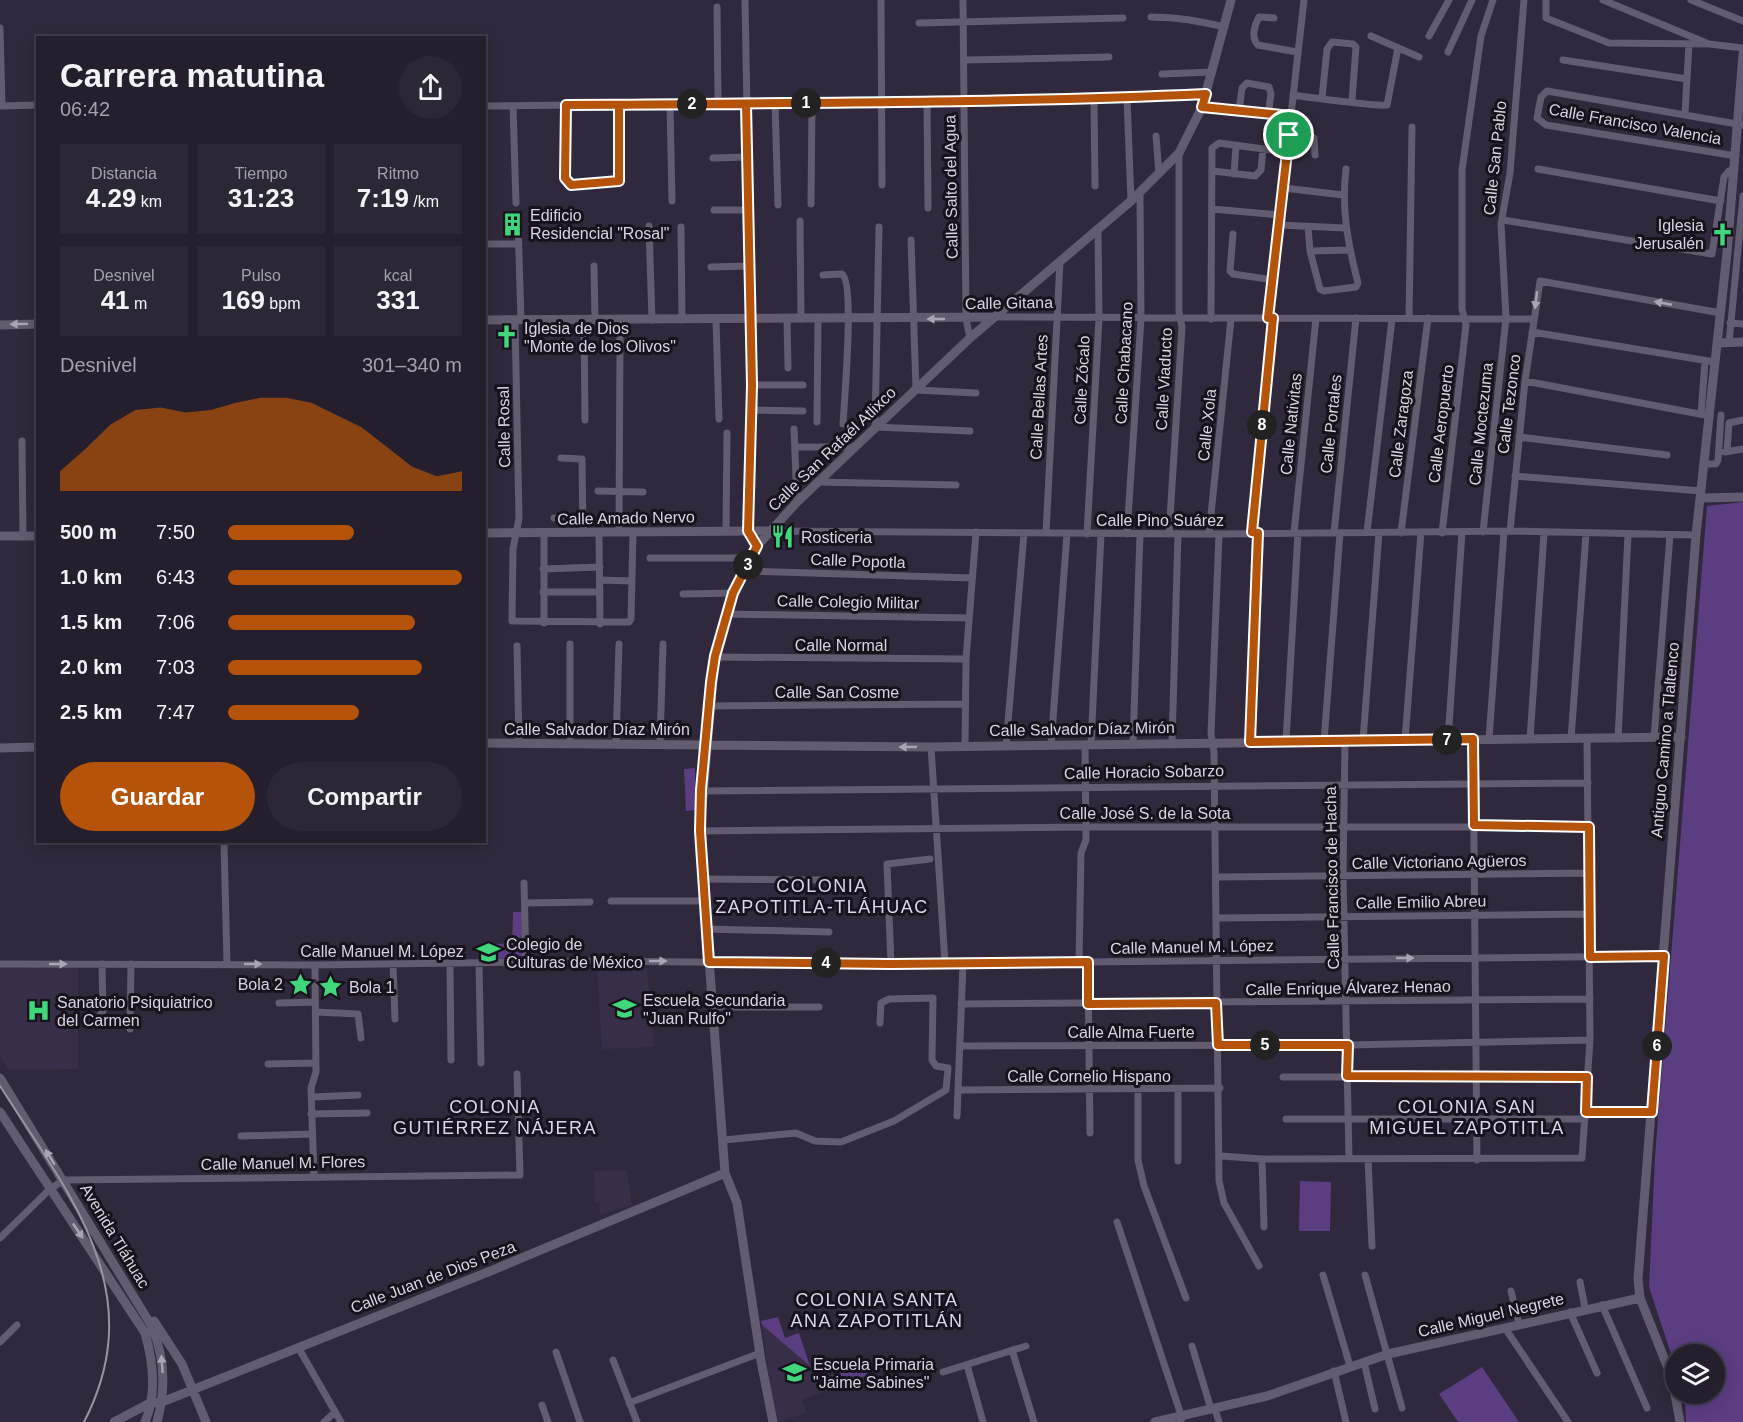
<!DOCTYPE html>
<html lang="es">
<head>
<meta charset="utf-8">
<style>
	:root { --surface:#241e2d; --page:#2c2735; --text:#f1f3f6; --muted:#a3a2aa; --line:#413c49; --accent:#b45309 }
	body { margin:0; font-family:Arial,sans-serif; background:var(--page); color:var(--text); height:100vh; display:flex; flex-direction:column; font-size:22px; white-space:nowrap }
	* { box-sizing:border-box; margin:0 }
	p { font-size:20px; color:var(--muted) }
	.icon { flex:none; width:33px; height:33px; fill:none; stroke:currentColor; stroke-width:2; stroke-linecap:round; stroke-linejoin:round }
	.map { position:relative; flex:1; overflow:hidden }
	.panel { position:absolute; left:36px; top:36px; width:450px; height:807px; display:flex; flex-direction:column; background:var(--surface); border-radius:0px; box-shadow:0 3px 15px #0003,0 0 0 2px var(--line) }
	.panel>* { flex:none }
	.controls { position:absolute; left:1665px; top:1344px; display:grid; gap:12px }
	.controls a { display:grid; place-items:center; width:60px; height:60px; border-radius:50%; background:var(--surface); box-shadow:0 3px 15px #0003,0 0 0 2px var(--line); font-size:30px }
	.pin { position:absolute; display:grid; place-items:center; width:51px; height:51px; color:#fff; margin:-26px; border:3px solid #fff; border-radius:50%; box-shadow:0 2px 6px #0007 }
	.km { position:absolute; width:30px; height:30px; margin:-15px; border-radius:50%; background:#222; color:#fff; font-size:16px; line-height:30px; text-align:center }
	.round { display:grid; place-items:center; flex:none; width:63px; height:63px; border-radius:32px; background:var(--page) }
	.head { display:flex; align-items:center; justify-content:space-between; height:102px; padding:0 24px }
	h1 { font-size:33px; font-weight:800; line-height:45px }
	.stats { display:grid; grid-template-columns:repeat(3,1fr); gap:9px; height:102px; padding:6px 24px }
	.stats div { display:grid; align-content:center; border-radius:0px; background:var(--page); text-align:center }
	.stats b { font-size:26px; font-weight:800 }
	.stats small { font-size:16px; font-weight:400 }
	.stats p { font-size:16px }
	.chart { height:168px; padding:12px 24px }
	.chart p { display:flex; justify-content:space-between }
	.chart svg { width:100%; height:108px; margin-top:6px; fill:var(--accent); opacity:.7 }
	.action { display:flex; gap:12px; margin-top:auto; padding:12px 24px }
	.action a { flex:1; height:69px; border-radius:36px; background:var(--accent); color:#fff; font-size:24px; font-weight:800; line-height:69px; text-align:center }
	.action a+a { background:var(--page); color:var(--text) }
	ul { padding:0 24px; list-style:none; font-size:20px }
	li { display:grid; grid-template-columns:96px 72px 1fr; align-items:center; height:45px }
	li i { height:15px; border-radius:8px; background:var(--accent) }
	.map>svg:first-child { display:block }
</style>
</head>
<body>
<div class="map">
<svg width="1743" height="1422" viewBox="0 0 1743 1422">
	<rect width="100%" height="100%" fill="#30283c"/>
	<path fill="#392e48" d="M0 965 78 966V1069L9 1070 0 1056Z
		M647 967 654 1047 602 1049 597 970Z
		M627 1170 632 1205 600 1215 599 1202 595 1203 594 1171Z
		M762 1325 817 1371 843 1380 863 1377 802 1400 807 1413 779 1422 773 1410Z"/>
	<path fill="#5b3d81" d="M1743 502V1422H1686L1685 1394H1714V1354H1676L1675 1366 1649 1287 1655 1157 1707 506Z
		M695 768 696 810 686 811 684 769Z
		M513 912H523L525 958 496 959V944L512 943Z
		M1300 1181 1331 1182 1330 1231H1299Z
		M778 1317 785 1338 799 1333 810 1366 762 1325 761 1321Z
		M864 1365 868 1376 843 1380 830 1376Z
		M1482 1367 1519 1422H1458L1439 1394Z"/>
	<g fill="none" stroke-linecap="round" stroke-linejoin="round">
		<path stroke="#635b70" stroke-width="7" d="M745 0 752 385 748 531 757 546
			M881 0 882 185
			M963 0 966 319 970 338
			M1546 0V18L1609 43 1709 44
			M1603 0 1709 44 1743 48
			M1691 0 1743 21
			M717 7 718 103
			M1151 17C1179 17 1198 21 1225 27
			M1274 18 1259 17C1254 26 1251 38 1258 45L1297 52
			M919 23 1123 18
			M0 28 2 106
			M1371 36 1419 57
			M1429 36 1449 0
			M1448 52 1472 0
			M964 60 1109 57
			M1563 60 1687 79
			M1162 74 1212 72
			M1293 95C1307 97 1381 107 1387 105L1398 48
			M1127 98 1131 201
			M1322 98 1327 49 1332 42 1353 44 1356 47 1352 101
			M1094 99 1095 186
			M927 101 928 208
			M775 103 778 205
			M670 104 672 201
			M566 105 565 178 571 185 619 181V105
			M0 106 38 105
			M484 106 1094 99 1206 94
			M513 106 516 203
			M1202 107 1291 116
			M1239 111 1242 88 1247 83 1269 87 1271 94 1268 115
			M1685 113 1689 44
			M1289 135 1314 138 1315 155
			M1156 136 1159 174
			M1736 156 1546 125 1537 118 1541 97 1547 91 1743 125
			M713 158 747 157
			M1538 169 1721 201
			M1213 171 1255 176 1261 170 1263 149
			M1234 174 1236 146
			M1284 188 1343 195
			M811 204 812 103
			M1212 209 1280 215
			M714 210H748
			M1503 220 1712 254 1724 177 1729 171 1735 170
			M800 221 801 319
			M518 224 521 320
			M1279 225 1345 228
			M649 226 652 320
			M681 227 682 320
			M879 227 875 427 970 431
			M1308 227 1310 251 1320 289 1324 291 1356 287 1358 283C1348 244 1341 209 1346 169
			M1233 234 1230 271 1233 274 1274 280
			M911 240 916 390 976 393
			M488 244H519
			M1310 251 1350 250
			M594 266 595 321
			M711 267 749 266
			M823 275 842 274C855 283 844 403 843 424
			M994 317 1534 319
			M1268 318 1304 0
			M787 319 788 368
			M1211 319 1212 148 1219 143 1286 152
			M1409 319 1412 127
			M515 320 519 518 513 549 512 621 629 622 631 619 633 532
			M716 320 719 419
			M584 321 585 420
			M1730 323 1743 324
			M1532 332 1715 362
			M1729 343 1743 196
			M1525 381 1710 416
			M752 385H803
			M751 410 803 411
			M1701 414 1705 362
			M817 422 818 319
			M794 429 797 502
			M1519 437 1667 455
			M22 441 23 537
			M795 447H853
			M1727 451 1729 423 1743 420
			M1725 452 1743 449
			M561 458 582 459 583 533
			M1705 464H1716L1718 460 1721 415
			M1515 476 1701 491
			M818 482 956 485
			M598 491 643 492
			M554 518 583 517
			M726 531 727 433
			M769 531 1219 534 1510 531 1696 535
			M1510 531 1525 381 1540 281 1721 313
			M619 532 620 338
			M1252 532 1273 318
			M1367 532 1392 319
			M1483 532 1506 318 1501 224 1510 173 1524 0
			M599 533 600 624
			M1046 533 1060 262
			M1294 533 1316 318
			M1334 533 1356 318
			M1401 533 1428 318
			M1442 533 1466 325 1462 309V170L1481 36 1493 0
			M544 534V623
			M1087 534 1099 319 1098 228
			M1127 534 1141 319 1140 193
			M1169 534 1182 327 1179 312V153
			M1209 534 1231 319
			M1219 534 1211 734 1214 752 1219 1181 1224 1203 1259 1266
			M650 558H752
			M543 569 600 567
			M744 571 972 578
			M600 580 632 581
			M543 592H600
			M683 594 733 593
			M726 614 969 618
			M517 646 519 744
			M715 657 966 659
			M709 706 965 704
			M1654 738 1670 535
			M1473 739 1477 1160
			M1489 739 1504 532
			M1530 739 1544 533
			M1571 739 1586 534
			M1618 739 1628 535
			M1363 740 1379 533
			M1405 740 1421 532
			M1448 740 1462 532
			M1286 741 1298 533
			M1324 741 1340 533
			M1250 742 1258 533
			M1345 742 1343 876 1349 1158
			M616 743 619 644
			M660 743 663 644
			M1172 743 1178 534
			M570 744V644
			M1091 744 1101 534
			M1133 744 1140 534
			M1051 745 1067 534
			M965 746 966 659 976 532
			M1006 746 1024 533
			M931 747 945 963
			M701 791 1588 783
			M701 831 1086 827H1589
			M224 842 227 964
			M1216 877 1590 873
			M703 879 826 880
			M524 883 526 963
			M611 901H704
			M525 903 590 902
			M1216 918 1590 914
			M706 929 829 932
			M1079 962 1081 853 1086 840 1085 744
			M1088 962 1090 1133
			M0 964 315 965 592 961 891 964 1664 956
			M393 964 395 1019
			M450 964 451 1060
			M479 964 481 1063
			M891 964 887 864 930 859
			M279 1003 315 1002
			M961 1004 1590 999
			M713 1007H819
			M316 1012 358 1014 361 1038
			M95 1022 103 1011 102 964
			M130 1029 131 964
			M960 1046 1348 1045 1590 1040
			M268 1064 315 1063
			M1283 1077H1587
			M1138 1088V1160L1144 1186 1186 1298
			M1178 1089V1161
			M959 1090 1220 1088
			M312 1097 358 1095
			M1586 1112H1651
			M311 1114 367 1113
			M957 1116 963 964
			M1286 1119H1585
			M241 1136 312 1134
			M724 1140 796 1133 815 1141 841 1142 894 1121 946 1090 948 1068 936 1066 932 1060 933 998 889 999 881 1003 880 1023
			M1221 1156 1262 1159 1582 1158 1590 1040 1587 739
			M1262 1159 1264 1227
			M1368 1159 1372 1246
			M314 1177 311 1088 316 1072 315 965
			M1117 1222 1181 1415V1422
			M0 1238 50 1189 64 1180 520 1175 517 1074
			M1323 1275 1350 1366
			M1365 1275 1402 1408
			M1580 1282 1585 1308
			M1511 1291 1519 1324
			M1602 1305 1647 1408
			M1570 1312 1597 1373
			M1505 1328 1568 1422
			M0 1342 17 1325
			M1192 1346 1211 1409
			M298 1347 341 1422
			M1012 1350 1034 1422
			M556 1352 580 1422
			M613 1360 637 1422
			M1364 1362 1375 1409
			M967 1365 983 1422
			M1334 1371 1346 1422
			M943 1372 1026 1346
			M629 1403 760 1353
			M542 1405 548 1422
			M1215 1409 1219 1422
			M324 1422 335 1412"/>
		<path stroke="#635b70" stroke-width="9" d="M484 320 994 317
			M0 325 38 324
			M1718 343 1743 342
			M1701 498 1743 497
			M484 533 768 531
			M0 536H38
			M484 743 931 747 1681 737
			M0 748 38 747
			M0 1078 151 1325C165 1356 166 1389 157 1422
			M0 1112 145 1333C153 1361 157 1394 145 1422
			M154 1321 182 1364 206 1422
			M114 1422 150 1403 162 1402 493 1270 725 1173
			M773 1422 761 1361 737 1203 725 1173 703 879 701 818 715 657 733 593 757 546 797 502 970 338 1131 201 1179 153 1202 107 1231 0
			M1155 1422 1267 1396 1388 1354 1640 1298
			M1680 1422 1672 1378 1640 1298 1638 1279 1696 535 1727 253 1743 54"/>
		<path stroke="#9993a3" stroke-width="2" d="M0 1086C68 1193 152 1291 84 1422"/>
	</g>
	<defs><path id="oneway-solid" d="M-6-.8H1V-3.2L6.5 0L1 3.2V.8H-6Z" transform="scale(1.5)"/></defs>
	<g fill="#aaa4b4">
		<use href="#oneway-solid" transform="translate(1536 300) rotate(97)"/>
		<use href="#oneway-solid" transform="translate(1663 303) rotate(-169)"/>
		<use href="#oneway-solid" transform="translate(936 319) rotate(180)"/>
		<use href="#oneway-solid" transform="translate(19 324) rotate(179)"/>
		<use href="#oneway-solid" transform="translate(908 747) rotate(-180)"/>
		<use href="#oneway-solid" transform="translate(1405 958)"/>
		<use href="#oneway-solid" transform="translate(658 961)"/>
		<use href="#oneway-solid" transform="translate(58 964)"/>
		<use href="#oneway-solid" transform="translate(253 964)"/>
		<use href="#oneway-solid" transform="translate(50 1157) rotate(-122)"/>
		<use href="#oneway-solid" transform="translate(78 1231) rotate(56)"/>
		<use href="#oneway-solid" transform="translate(162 1364) rotate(-94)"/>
	</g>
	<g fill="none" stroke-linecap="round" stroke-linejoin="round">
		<defs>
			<path id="route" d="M1289 135 1291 116 1202 107 1206 94C1011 103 815 102 619 105V181L571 185 565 178 566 105 746 104 752 385 748 531 757 546 733 593 715 656 711 682 701 790 700 831 709 962 891 964 1088 962V1004L1216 1003 1218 1045H1348L1347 1076 1587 1077 1586 1112H1652L1664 956 1590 957 1589 827 1474 825 1473 739 1250 742 1258 533 1252 532 1273 318H1268L1289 135"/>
		</defs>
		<use href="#route" stroke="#fff" stroke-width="12"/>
		<use href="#route" stroke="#b45309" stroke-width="8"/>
	</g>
	<defs>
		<symbol id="building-bare" viewBox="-9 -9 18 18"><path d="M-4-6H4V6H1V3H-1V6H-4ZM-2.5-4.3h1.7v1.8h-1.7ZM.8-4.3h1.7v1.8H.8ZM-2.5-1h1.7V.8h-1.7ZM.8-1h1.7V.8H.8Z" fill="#40d77c" stroke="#16131c" stroke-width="2.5" paint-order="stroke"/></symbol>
		<symbol id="church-bare" viewBox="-9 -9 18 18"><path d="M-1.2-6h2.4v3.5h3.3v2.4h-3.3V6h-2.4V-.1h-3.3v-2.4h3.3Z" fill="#40d77c" stroke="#16131c" stroke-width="2.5" paint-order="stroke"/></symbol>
		<symbol id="restaurant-bare" viewBox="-9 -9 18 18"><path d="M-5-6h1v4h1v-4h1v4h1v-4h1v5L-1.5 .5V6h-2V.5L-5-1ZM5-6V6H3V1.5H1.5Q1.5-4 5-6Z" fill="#40d77c" stroke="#16131c" stroke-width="2.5" paint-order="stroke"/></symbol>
		<symbol id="school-bare" viewBox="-9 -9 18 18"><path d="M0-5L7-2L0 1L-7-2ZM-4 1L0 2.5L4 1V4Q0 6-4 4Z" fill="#40d77c" stroke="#16131c" stroke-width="2.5" paint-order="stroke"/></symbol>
		<symbol id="sight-bare" viewBox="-9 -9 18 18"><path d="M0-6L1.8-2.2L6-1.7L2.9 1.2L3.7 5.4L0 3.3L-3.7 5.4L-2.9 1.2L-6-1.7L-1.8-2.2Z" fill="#40d77c" stroke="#16131c" stroke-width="2.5" paint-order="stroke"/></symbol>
		<symbol id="hospital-bare" viewBox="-9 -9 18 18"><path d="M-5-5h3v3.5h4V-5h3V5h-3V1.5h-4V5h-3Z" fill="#40d77c" stroke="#16131c" stroke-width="2.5" paint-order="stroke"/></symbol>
	</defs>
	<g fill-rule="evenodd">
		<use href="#building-bare" x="496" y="208" width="33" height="33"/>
		<use href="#church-bare" x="1706" y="218" width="33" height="33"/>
		<use href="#church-bare" x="490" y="320" width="33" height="33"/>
		<use href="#restaurant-bare" x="766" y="520" width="33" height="33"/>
		<use href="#school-bare" x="472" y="936" width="33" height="33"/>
		<use href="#sight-bare" x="284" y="968" width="33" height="33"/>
		<use href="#sight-bare" x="314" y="970" width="33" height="33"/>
		<use href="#school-bare" x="608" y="992" width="33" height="33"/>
		<use href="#hospital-bare" x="22" y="994" width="33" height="33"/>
		<use href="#school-bare" x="778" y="1356" width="33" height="33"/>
	</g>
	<g text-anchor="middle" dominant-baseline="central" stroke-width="6" stroke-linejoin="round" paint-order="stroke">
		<g font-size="16" fill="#d9d4e1" stroke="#16131c">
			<text transform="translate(1635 124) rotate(10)">Calle Francisco Valencia</text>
			<text transform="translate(1495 158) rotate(-84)">Calle San Pablo</text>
			<text transform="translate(951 187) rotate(-91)">Calle Salto del Agua</text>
			<text transform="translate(1009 303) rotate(-1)">Calle Gitana</text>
			<text transform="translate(1124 363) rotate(-87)">Calle Chabacano</text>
			<text transform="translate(1164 379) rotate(-87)">Calle Viaducto</text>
			<text transform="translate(1082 380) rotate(-87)">Calle Zócalo</text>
			<text transform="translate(1039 397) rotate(-87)">Calle Bellas Artes</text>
			<text transform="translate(1509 404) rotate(-83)">Calle Tezonco</text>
			<text transform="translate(1291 424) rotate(-84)">Calle Nativitas</text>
			<text transform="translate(1331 424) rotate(-84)">Calle Portales</text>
			<text transform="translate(1401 424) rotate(-83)">Calle Zaragoza</text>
			<text transform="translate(1441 424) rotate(-83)">Calle Aeropuerto</text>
			<text transform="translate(1481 424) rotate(-84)">Calle Moctezuma</text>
			<text transform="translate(1207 425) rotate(-84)">Calle Xola</text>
			<text transform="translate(504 427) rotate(-91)">Calle Rosal</text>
			<text transform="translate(832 449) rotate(-44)">Calle San Rafaél Atlixco</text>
			<text transform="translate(626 518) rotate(-1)">Calle Amado Nervo</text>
			<text x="1160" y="520">Calle Pino Suárez</text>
			<text transform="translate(858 561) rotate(2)">Calle Popotla</text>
			<text transform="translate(848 602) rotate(1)">Calle Colegio Militar</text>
			<text x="841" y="645">Calle Normal</text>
			<text x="837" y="692">Calle San Cosme</text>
			<text x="597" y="729">Calle Salvador Díaz Mirón</text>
			<text transform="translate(1082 729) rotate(-1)">Calle Salvador Díaz Mirón</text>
			<text transform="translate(1665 740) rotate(-85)">Antiguo Camino a Tlaltenco</text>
			<text transform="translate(1144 772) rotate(-1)">Calle Horacio Sobarzo</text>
			<text x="1145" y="813">Calle José S. de la Sota</text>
			<text transform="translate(1439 862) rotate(-1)">Calle Victoriano Agüeros</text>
			<text transform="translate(1332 878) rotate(-91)">Calle Francisco de Hacha</text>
			<text transform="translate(1421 902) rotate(-1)">Calle Emilio Abreu</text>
			<text transform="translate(1192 947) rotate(-1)">Calle Manuel M. López</text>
			<text x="382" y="951">Calle Manuel M. López</text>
			<text transform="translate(1348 988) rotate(-1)">Calle Enrique Álvarez Henao</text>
			<text x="1131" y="1032">Calle Alma Fuerte</text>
			<text x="1089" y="1076">Calle Cornelio Hispano</text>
			<text transform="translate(283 1163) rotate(-1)">Calle Manuel M. Flores</text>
			<text transform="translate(115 1236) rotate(59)">Avenida Tláhuac</text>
			<text transform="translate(433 1277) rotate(-21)">Calle Juan de Dios Peza</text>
			<text transform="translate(1491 1315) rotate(-13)">Calle Miguel Negrete</text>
		</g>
		<g font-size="16" fill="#d9d4e1" stroke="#16131c" text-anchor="start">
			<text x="530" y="215">Edificio<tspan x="530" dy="18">Residencial "Rosal"</tspan></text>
			<text x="1704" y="225" text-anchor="end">Iglesia<tspan x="1704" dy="18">Jerusalén</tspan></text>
			<text x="524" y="328">Iglesia de Dios<tspan x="524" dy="18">"Monte de los Olivos"</tspan></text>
			<text x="801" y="537">Rosticeria</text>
			<text x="506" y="944">Colegio de<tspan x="506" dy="18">Culturas de México</tspan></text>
			<text x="283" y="984" text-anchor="end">Bola 2</text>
			<text x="349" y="987">Bola 1</text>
			<text x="643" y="1000">Escuela Secundaria<tspan x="643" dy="18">"Juan Rulfo"</tspan></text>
			<text x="57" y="1002">Sanatorio Psiquiatrico<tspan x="57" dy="18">del Carmen</tspan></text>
			<text x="813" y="1364">Escuela Primaria<tspan x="813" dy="18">"Jaime Sabines"</tspan></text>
		</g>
		<g font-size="18" letter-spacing="1.5" fill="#ded4ee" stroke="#16131c">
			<text x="822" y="886">COLONIA<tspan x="822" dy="21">ZAPOTITLA-TLÁHUAC</tspan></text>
			<text x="495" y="1107">COLONIA<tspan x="495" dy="21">GUTIÉRREZ NÁJERA</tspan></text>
			<text x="1467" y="1107">COLONIA SAN<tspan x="1467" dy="21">MIGUEL ZAPOTITLA</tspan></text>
			<text x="877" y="1300">COLONIA SANTA<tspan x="877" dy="21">ANA ZAPOTITLÁN</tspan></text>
		</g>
	</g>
</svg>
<div class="controls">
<a><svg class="icon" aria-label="layers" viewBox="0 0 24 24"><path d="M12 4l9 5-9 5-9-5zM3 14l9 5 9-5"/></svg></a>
</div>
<div class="pin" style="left:1289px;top:135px;background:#1e9e55"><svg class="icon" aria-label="arrive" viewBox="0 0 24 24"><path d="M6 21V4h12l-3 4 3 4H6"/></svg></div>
<b class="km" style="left:806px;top:103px">1</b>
<b class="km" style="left:692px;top:104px">2</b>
<b class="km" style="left:748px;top:565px">3</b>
<b class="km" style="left:826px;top:963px">4</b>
<b class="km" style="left:1265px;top:1045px">5</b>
<b class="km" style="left:1657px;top:1046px">6</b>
<b class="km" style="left:1447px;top:740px">7</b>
<b class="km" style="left:1262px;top:425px">8</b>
<section class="panel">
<div class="head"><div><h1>Carrera matutina</h1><p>06:42</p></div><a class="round"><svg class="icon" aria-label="share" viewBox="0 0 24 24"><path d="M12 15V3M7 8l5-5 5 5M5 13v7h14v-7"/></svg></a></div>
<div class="stats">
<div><p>Distancia</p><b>4.29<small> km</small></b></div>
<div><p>Tiempo</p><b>31:23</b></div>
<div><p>Ritmo</p><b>7:19<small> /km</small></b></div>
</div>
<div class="stats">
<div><p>Desnivel</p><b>41<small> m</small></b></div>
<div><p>Pulso</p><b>169<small> bpm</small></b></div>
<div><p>kcal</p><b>331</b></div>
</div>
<div class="chart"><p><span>Desnivel</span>301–340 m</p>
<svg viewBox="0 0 160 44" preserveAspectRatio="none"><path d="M0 44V36L10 27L20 17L30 11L40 10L50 12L60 11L70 8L80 6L90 6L100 8L110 13L120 18L130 26L140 34L150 38L160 36V44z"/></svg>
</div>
<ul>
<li><b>500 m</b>7:50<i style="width:54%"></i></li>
<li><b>1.0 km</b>6:43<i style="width:100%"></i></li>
<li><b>1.5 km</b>7:06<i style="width:80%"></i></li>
<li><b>2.0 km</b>7:03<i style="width:83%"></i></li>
<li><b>2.5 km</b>7:47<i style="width:56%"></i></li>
</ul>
<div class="action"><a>Guardar</a><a>Compartir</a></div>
</section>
</div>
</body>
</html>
